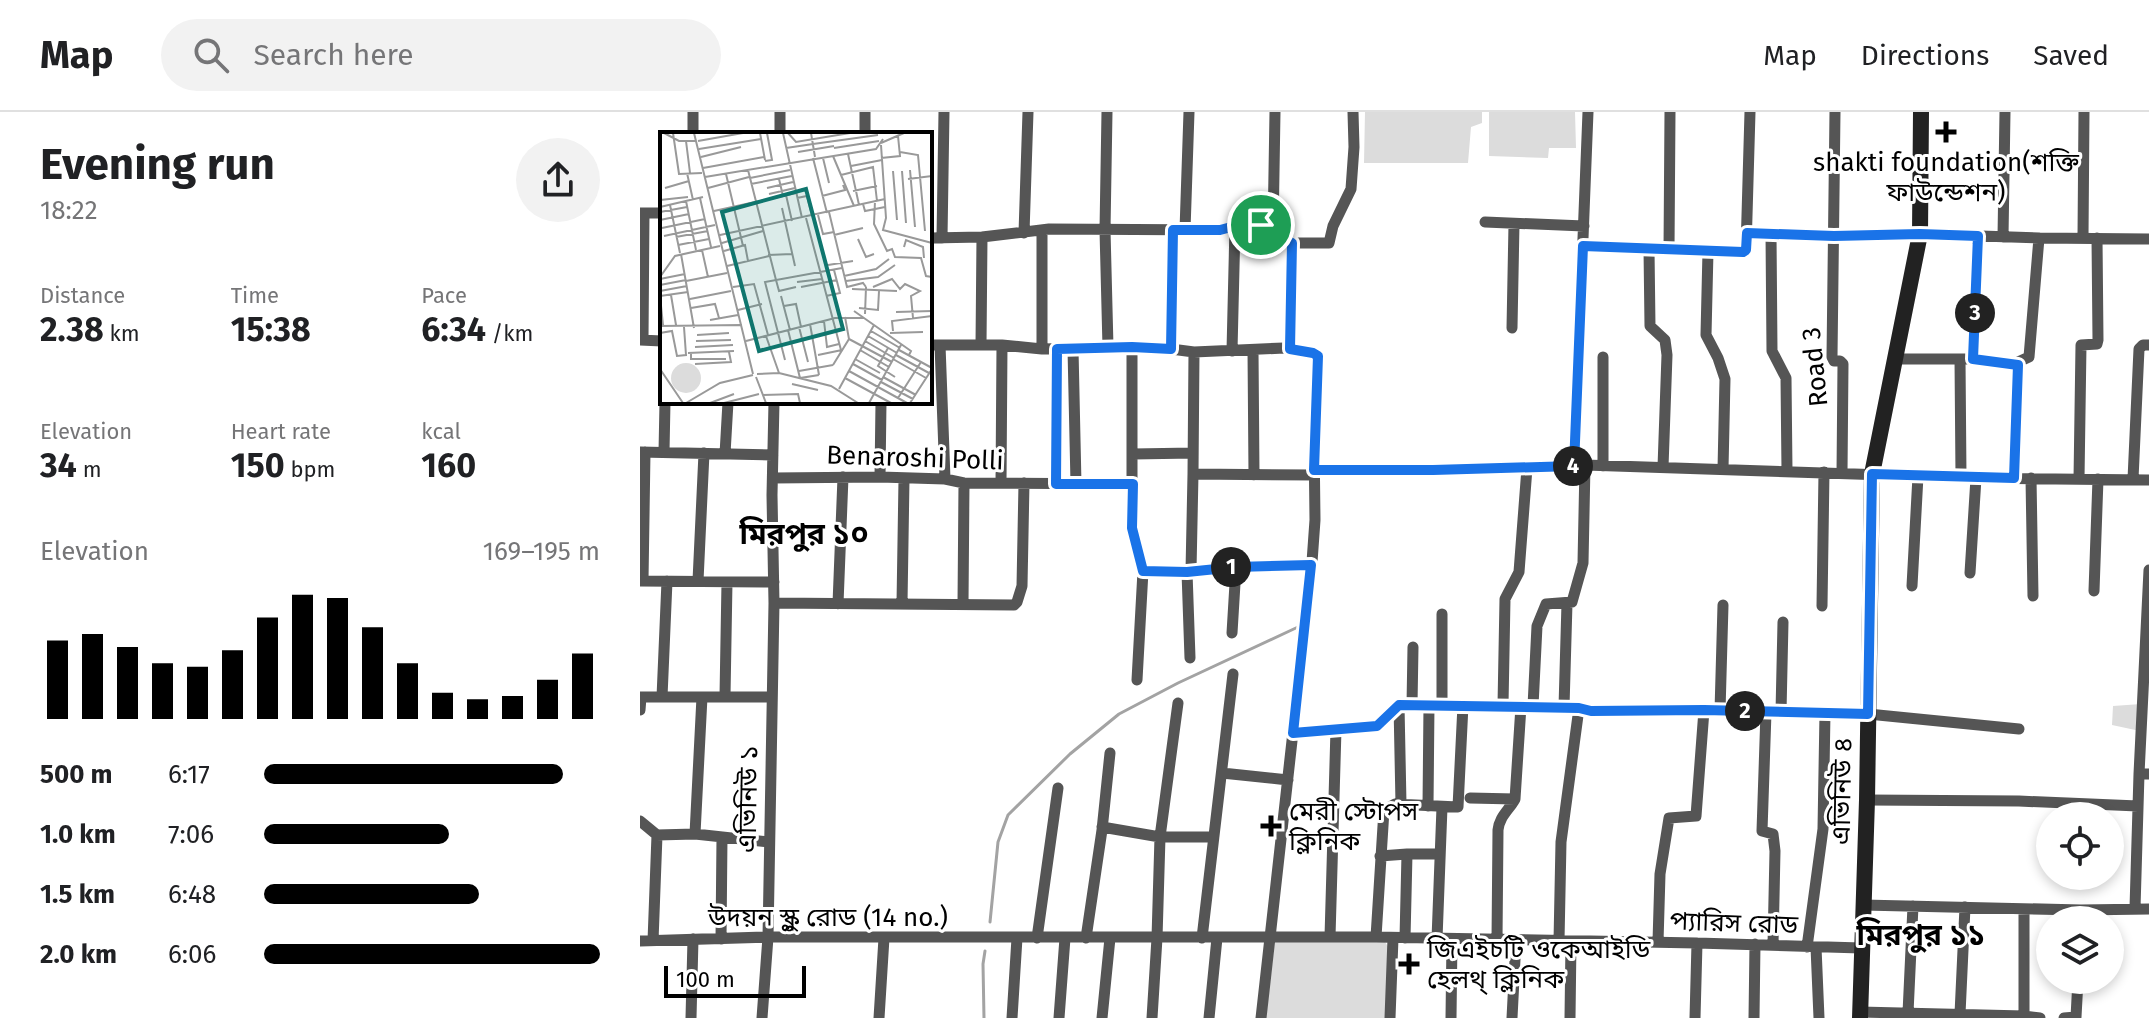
<!DOCTYPE html>
<html lang="en">
<head>
<meta charset="utf-8">
<style>
	:root { --surface:#fff; --page:#f2f2f2; --text:#202124; --muted:#757577; --line:#e0e0e0; --accent:#000 }
	body { margin:0; font-family:"Fira Sans","Noto Sans Bengali",sans-serif; background:var(--page); color:var(--text); height:100vh; display:flex; flex-direction:column; font-size:30px; white-space:nowrap }
	* { box-sizing:border-box; margin:0 }
	p { font-size:26px; color:var(--muted) }
	.icon { flex:none; width:44px; height:44px; fill:none; stroke:currentColor; stroke-width:2; stroke-linecap:round; stroke-linejoin:round }
	.map { position:relative; flex:1; overflow:hidden }
	.panel { display:flex; flex-direction:column; background:var(--surface); width:640px }
	.panel>* { flex:none }
	.controls { position:absolute; left:1396px; top:690px; display:grid; gap:16px }
	.controls a { display:grid; place-items:center; width:88px; height:88px; border-radius:50%; background:var(--surface); box-shadow:0 4px 12px #0003; font-size:40px }
	.scale { position:absolute; left:24px; bottom:20px; width:142px; box-sizing:border-box; padding-left:8px; border:4px solid #000; border-top:0; font-size:22px; line-height:28px; white-space:nowrap; color:#000; -webkit-text-stroke:6px #fff; paint-order:stroke }
	.pin { position:absolute; display:grid; place-items:center; width:68px; height:68px; color:#fff; margin:-34px; border:4px solid #fff; border-radius:50%; box-shadow:0 2px 8px #0007 }
	.km { position:absolute; width:40px; height:40px; margin:-20px; border-radius:50%; background:#222; color:#fff; font-size:22px; line-height:40px; text-align:center }
	.round { display:grid; place-items:center; flex:none; width:84px; height:84px; border-radius:42px; background:var(--page) }
	.summary { display:flex; align-items:center; justify-content:space-between; height:136px; padding:0 40px }
	h1 { font-size:44px; font-weight:700; line-height:60px }
	.metrics { display:grid; grid-template-columns:repeat(3,1fr); gap:12px; height:136px; padding:8px 40px }
	.metrics div { display:grid; align-content:center }
	.metrics b { font-size:34px; font-weight:700 }
	.metrics small { font-size:22px; font-weight:400 }
	.metrics p { font-size:22px }
	.chart { height:224px; padding:16px 40px }
	.chart p { display:flex; justify-content:space-between }
	.chart svg { width:100%; height:144px; margin-top:8px; stroke:var(--accent); stroke-width:6 }
	ul { padding:0 40px; list-style:none; font-size:26px }
	li { display:grid; grid-template-columns:128px 96px 1fr; align-items:center; height:60px }
	li i { height:20px; border-radius:10px; background:var(--accent) }
	header { display:flex; align-items:center; gap:48px; box-sizing:border-box; height:112px; padding:0 40px; background:var(--surface); border-bottom:2px solid var(--line) }
	header strong { font-size:38px }
	nav { display:flex; gap:44px; margin-inline-start:auto; font-size:28px }
	.search { width:560px; height:72px; background:var(--page); display:flex; align-items:center; gap:20px; box-sizing:border-box; padding:0 28px; border-radius:44px; color:var(--muted); font-size:30px }
	main { display:flex; flex:1; min-height:0 }
	.map>svg:first-child { display:block }
</style>
</head>
<body>
<header>
<strong>Map</strong>
<div class="search"><svg class="icon" aria-label="search" viewBox="0 0 24 24"><circle cx="10" cy="10" r="6"/><path d="M15 15l6 6"/></svg>Search here</div>
<nav><a>Map</a><a>Directions</a><a>Saved</a></nav>
</header>
<main>
<section class="panel">
<div class="summary"><div><h1>Evening run</h1><p>18:22</p></div><a class="round"><svg class="icon" aria-label="share" viewBox="0 0 24 24"><path d="M12 15V3M7 8l5-5 5 5M5 13v7h14v-7"/></svg></a></div>
<div class="metrics">
<div><p>Distance</p><b>2.38<small> km</small></b></div>
<div><p>Time</p><b>15:38</b></div>
<div><p>Pace</p><b>6:34<small> /km</small></b></div>
</div>
<div class="metrics">
<div><p>Elevation</p><b>34<small> m</small></b></div>
<div><p>Heart rate</p><b>150<small> bpm</small></b></div>
<div><p>kcal</p><b>160</b></div>
</div>
<div class="chart"><p><span>Elevation</span>169–195 m</p>
<svg viewBox="0 0 160 44" preserveAspectRatio="none"><path d="M5 44V20M15 44V18M25 44V22M35 44V27M45 44V28M55 44V23M65 44V13M75 44V6M85 44V7M95 44V16M105 44V27M115 44V36M125 44V38M135 44V37M145 44V32M155 44V24"/></svg>
</div>
<ul>
<li><b>500 m</b>6:17<i style="width:89%"></i></li>
<li><b>1.0 km</b>7:06<i style="width:55%"></i></li>
<li><b>1.5 km</b>6:48<i style="width:64%"></i></li>
<li><b>2.0 km</b>6:06<i style="width:100%"></i></li>
</ul>
</section>
<div class="map">
<svg width="1509" height="906" viewBox="0 0 1509 906">
	<rect width="100%" height="100%" fill="#fff"/>
	<path fill="#dcdcdc" d="M725 0H842V11L831 15 828 51H724Z
		M849 0H935L936 36H909L908 46 849 44Z
		M1501 592 1500 619 1472 613 1473 594Z
		M635 827 745 830 749 836 746 906H626Z"/>
	<g fill="none" stroke-linecap="round" stroke-linejoin="round">
		<path stroke="#a3a3a3" stroke-width="3" d="M350 810 358 730 368 703 430 642 479 602 538 571 658 515
			M344 906 343 852 345 839"/>
		<path stroke="#555" stroke-width="11" d="M467 0 465 118 468 235
			M1195 0 1192 245 1194 249H1200L1203 252 1202 361
			M53 22V0
			M140 22V0
			M225 22V0
			M0 101H22
			M845 110 944 114
			M402 118V237
			M545 118 549 0
			M633 120 635 0
			M384 121 388 0
			M1107 121 1194 124 1280 122 1399 126 1509 127
			M1131 122 1132 239 1146 266 1147 359
			M1363 125 1365 0
			M1443 125 1444 0
			M290 126 342 125 409 117 580 118 595 114 621 113 652 131H689L693 114 711 77 714 35 713 0
			M302 126 304 0
			M943 134 1103 140 1106 138 1110 0
			M1009 137 1010 214 1025 228 1027 243 1023 355
			M1029 138 1030 0
			M1068 139 1066 223 1078 246 1085 267 1083 357
			M872 216 874 112
			M0 228 22 229
			M3 228 4 101
			M290 233H362L402 237 492 235 531 237 554 240 644 236 673 241 678 244 674 325 675 408 672 450 621 906
			M300 233 305 367
			M341 233 342 125
			M492 235V416L503 459 547 460
			M433 237 436 372
			M531 237 533 118
			M650 237 652 131
			M613 238 614 363
			M592 239 595 114
			M1255 247H1341L1378 253
			M1320 247 1321 365
			M1333 247 1338 124
			M0 340 133 343
			M24 340 25 290
			M85 342 88 290
			M493 342 553 341
			M934 354 948 0
			M963 354V245
			M674 358H793L945 353 1336 366 1509 368
			M553 362 554 240
			M240 365 241 290
			M133 366 240 365 305 367 324 371 493 372
			M1374 366 1378 250 1389 245 1399 126
			M1391 366 1393 484
			M1439 367 1441 233 1457 232 1458 228 1457 126
			M1493 367 1499 237 1503 233H1509
			M361 371 362 233
			M416 372 417 237
			M551 459 671 453
			M1330 461 1336 366
			M0 469 134 470
			M3 469 5 340
			M58 469 64 341
			M1272 474 1278 364
			M1454 479 1458 367
			M134 491 374 493 377 490 382 474 384 371
			M198 492 203 365
			M262 492 264 367
			M323 492 324 371
			M1182 494 1184 360
			M592 521 596 455
			M550 546 547 460 551 459 553 362 675 363
			M497 568 503 459
			M85 584 87 470
			M0 585H132
			M22 585 27 469
			M759 593 939 596 951 599 1064 598 1228 602 1379 617
			M759 593 761 692
			M772 593 773 535
			M802 593V502
			M863 593 865 487 879 460 887 356
			M893 594 897 514 906 492 932 490 943 451 945 353
			M924 595 927 491
			M0 598 1 585
			M1080 599 1083 493
			M1126 600 1122 719 1133 722 1135 739 1133 833
			M1141 600 1143 510
			M653 621 737 614 759 593
			M582 661 648 668
			M1499 662 1509 458
			M830 686 875 687 881 594
			M1227 688 1379 689 1498 694
			M788 694 789 593
			M0 709 17 723 55 722 129 730
			M462 715 520 725H573
			M55 722 62 585
			M767 742H800
			M740 744 767 742 765 826
			M1223 793 1441 798 1509 797
			M1495 796 1499 662H1509
			M690 825 696 617
			M736 825 744 698 755 692 818 695 823 593
			M397 826 418 676
			M446 826 462 718 470 641
			M562 826 593 562
			M81 827 82 725
			M797 827 802 695
			M857 828 858 718C859 705 869 698 875 687
			M0 829 128 825H736L1057 831 1221 836
			M13 829 17 723
			M919 829 921 730 939 596
			M1018 830 1020 762 1029 706 1056 704 1064 598
			M1167 835 1183 717 1185 601
			M1176 835 1179 906
			M1220 900 1384 904 1400 906
			M1268 901 1273 794
			M1320 902 1325 795
			M1384 904V797
			M51 906 53 827
			M122 906 128 825 134 491 132 383 134 290
			M239 906 244 826
			M372 906 377 826
			M419 906 425 826
			M462 906 470 826
			M512 906 517 826 520 725 538 591
			M569 906 577 826
			M750 906 753 826
			M811 906 812 827
			M872 906 876 828
			M930 906 931 829
			M1055 906 1057 831
			M1114 906 1115 832
			M1424 906 1436 905 1438 868"/>
		<path stroke="#222" stroke-width="16" d="M1220 906 1227 688 1232 362 1280 122 1281 0"/>
	</g>
	<g fill="none" stroke-linecap="round" stroke-linejoin="round">
		<defs>
			<path id="route" d="M621 113 652 131 650 237 673 241 678 244 674 358H793L934 354 943 134 1103 140 1106 138 1107 121 1194 124 1280 122 1338 124 1333 247 1378 253 1374 366 1232 362 1228 602 1064 598 951 599 939 596 759 593 737 614 653 621 671 453 596 455 547 460 503 459 492 416 493 372H416L417 237 492 235 531 237 533 118H580L595 114Z"/>
		</defs>
		<use href="#route" stroke="#fff" stroke-width="16"/>
		<use href="#route" stroke="#1a73e8" stroke-width="10"/>
	</g>
	<g fill="#000" stroke="#fff" stroke-width="3">
		<path d="M1302 8h8v8h8v8h-8v8h-8v-8h-8v-8h8z"/>
		<path d="M627 702h8v8h8v8h-8v8h-8v-8h-8v-8h8z"/>
		<path d="M765 840h8v8h8v8h-8v8h-8v-8h-8v-8h8z"/>
	</g>
	<g text-anchor="middle" dominant-baseline="central" stroke-width="6" stroke-linejoin="round" paint-order="stroke">
		<g font-size="26" fill="#000" stroke="#fff" text-anchor="start">
			<text x="1306" y="50" text-anchor="middle">shakti foundation(শক্তি<tspan x="1306" dy="30">ফাউন্ডেশন)</tspan></text>
			<text x="649" y="699">মেরী স্টোপস<tspan x="649" dy="30">ক্লিনিক</tspan></text>
			<text x="787" y="837">জিএইচটি ওকেআইডি<tspan x="787" dy="30">হেলথ্ ক্লিনিক</tspan></text>
		</g>
		<g font-size="26" fill="#000" stroke="#fff">
			<text transform="translate(1175 255) rotate(-96)">Road 3</text>
			<text transform="translate(275 346) rotate(2)">Benaroshi Polli</text>
			<text transform="translate(1202 679) rotate(-89)">এভিনিউ ৪</text>
			<text transform="translate(108 687) rotate(-89)">এভিনিউ ১</text>
			<text x="188" y="805">উদয়ন স্কুল রোড (14 no.)</text>
			<text transform="translate(1094 811) rotate(2)">প্যারিস রোড</text>
		</g>
		<g font-size="30" font-weight="bold" fill="#000" stroke="#fff">
			<text x="164" y="422">মিরপুর ১০</text>
			<text x="1281" y="823">মিরপুর ১১</text>
		</g>
	</g>
	<g transform="translate(20 20)">
		<rect width="272" height="272" fill="#fff"/>
		<path d="M11 246a15 15 0 1 1 30 0a15 15 0 1 1-30 0Z" fill="#dcdcdc"/>
		<path fill="none" stroke="#999" stroke-width="2" d="M4 1 19 9H35M13 1 19 42 42 41M34 1 93 242M100 1 105 28M123 1 142 86M128 1 136 10 190 1M151 1 155 25M26 9 30 41M38 9 83 1M221 11 244 1M153 12 218 3M221 13 226 86 223 98 272 111M126 16 153 12M174 16 219 9M39 17 101 7M138 20 174 14M240 20 258 23 265 99M188 22 199 73M173 24 194 74M41 25 81 15M153 26 167 81M163 26 169 51M221 26 240 24 238 4M105 29 112 28 107 1M191 34 222 28M43 36 104 25M88 38 116 148M250 38 255 95M233 39 237 88M242 39 246 91M27 41 33 68M66 42 83 114M181 43 213 35 217 69M45 45 216 17 223 7M90 46 130 38M119 47 123 64 136 61M248 47 272 44M91 52 132 44M5 56 29 49M48 56 89 45M107 56 133 50M193 59 217 54M109 62 135 56M126 63 132 89M162 64 185 58 183 53M40 66 51 115M137 66 147 64 152 84M0 68 28 65M26 69 36 118M215 69 214 92 227 119 232 117 235 125 261 126 266 144 272 145M96 70 123 64M203 72 205 79 225 75M10 73 20 121M0 75 43 65M122 76 135 134M54 79 95 70M0 80 27 75M169 80 187 155 203 151 206 155M158 83 163 102 174 100M146 86 181 218M0 88 29 82M2 96 45 87M60 103 225 67M174 103 203 96M4 104 55 93M16 105 48 99M198 107 206 125 214 122M62 111 103 99M18 113 49 107M244 115 246 108 263 115 264 126M42 118 48 145M64 119 85 113 88 129M21 122 34 196M108 123 132 122M168 133 193 129M67 134 109 124M184 144 216 137 229 127M0 145 15 124 60 114M0 147 25 142M116 148 119 159 136 155M26 149 67 141M186 149 218 145 235 133M137 150 162 147M0 153 26 148M73 155 94 152 108 203M141 155 177 148M213 155 232 147 240 157 245 152 260 159 251 164 253 186M192 157 237 159M0 159 27 154M11 163 16 193M0 164 3 193M0 164 28 160M121 164 130 198M166 164 180 161 174 138M30 167 71 159M124 174 136 172 141 195M31 176 55 172 59 186M199 176 218 178 219 159M78 178 102 172M194 179 251 219 249 223M236 180 272 179M205 182 206 155M50 188 78 183M164 189 167 215 179 212M150 192 159 243M0 194 82 193M139 195 148 230M128 198 140 246 159 243M211 199 240 216M233 199 232 189 272 184M0 201 12 199 17 224 26 223 24 195M230 201 263 200M37 203 69 201M106 204 119 241M208 204 237 221M189 207 232 230M36 209 71 208M86 209 175 186H204M205 209 234 226M35 215 73 213M228 216 218 234 235 245M200 218 229 235M239 218 272 236M28 221 74 219M31 221V227H66M158 223 182 218M236 223 269 241M195 227 220 241M233 227 266 246M125 228 105 150 182 136M35 232 71 230 69 220M193 232 222 248M173 233 189 207 185 185M0 237 23 271M139 239 173 233M189 239 218 255M97 242 119 241 171 254 198 271M96 245 106 271M223 245 256 263M185 246 231 271M221 250 253 267M132 252 158 258M218 255 247 271M179 257 214 193M103 263 138 262 140 271M238 266 261 230M26 271 60 251 93 243M50 271 74 262M64 271 99 262M209 271 241 213M250 271 272 237"/>
		<path fill="#0f766e" fill-opacity="0.15" stroke="#0f766e" stroke-width="4" d="M146 57 183 197 99 219 62 80Z"/>
		<rect width="272" height="272" fill="none" stroke="#000" stroke-width="4"/>
	</g>
</svg>
<div class="controls">
<a><svg class="icon" aria-label="locate" viewBox="0 0 24 24"><circle cx="12" cy="12" r="6"/><path d="M12 2v4M12 18v4M2 12h4M18 12h4"/></svg></a>
<a><svg class="icon" aria-label="layers" viewBox="0 0 24 24"><path d="M12 4l9 5-9 5-9-5zM3 14l9 5 9-5"/></svg></a>
</div>
<div class="scale">100 m</div>
<div class="pin" style="left:621px;top:113px;background:#1e9e55"><svg class="icon" aria-label="arrive" viewBox="0 0 24 24"><path d="M6 21V4h12l-3 4 3 4H6"/></svg></div>
<b class="km" style="left:591px;top:455px">1</b>
<b class="km" style="left:1105px;top:599px">2</b>
<b class="km" style="left:1335px;top:201px">3</b>
<b class="km" style="left:933px;top:354px">4</b>
</div>
</main>
</body>
</html>
